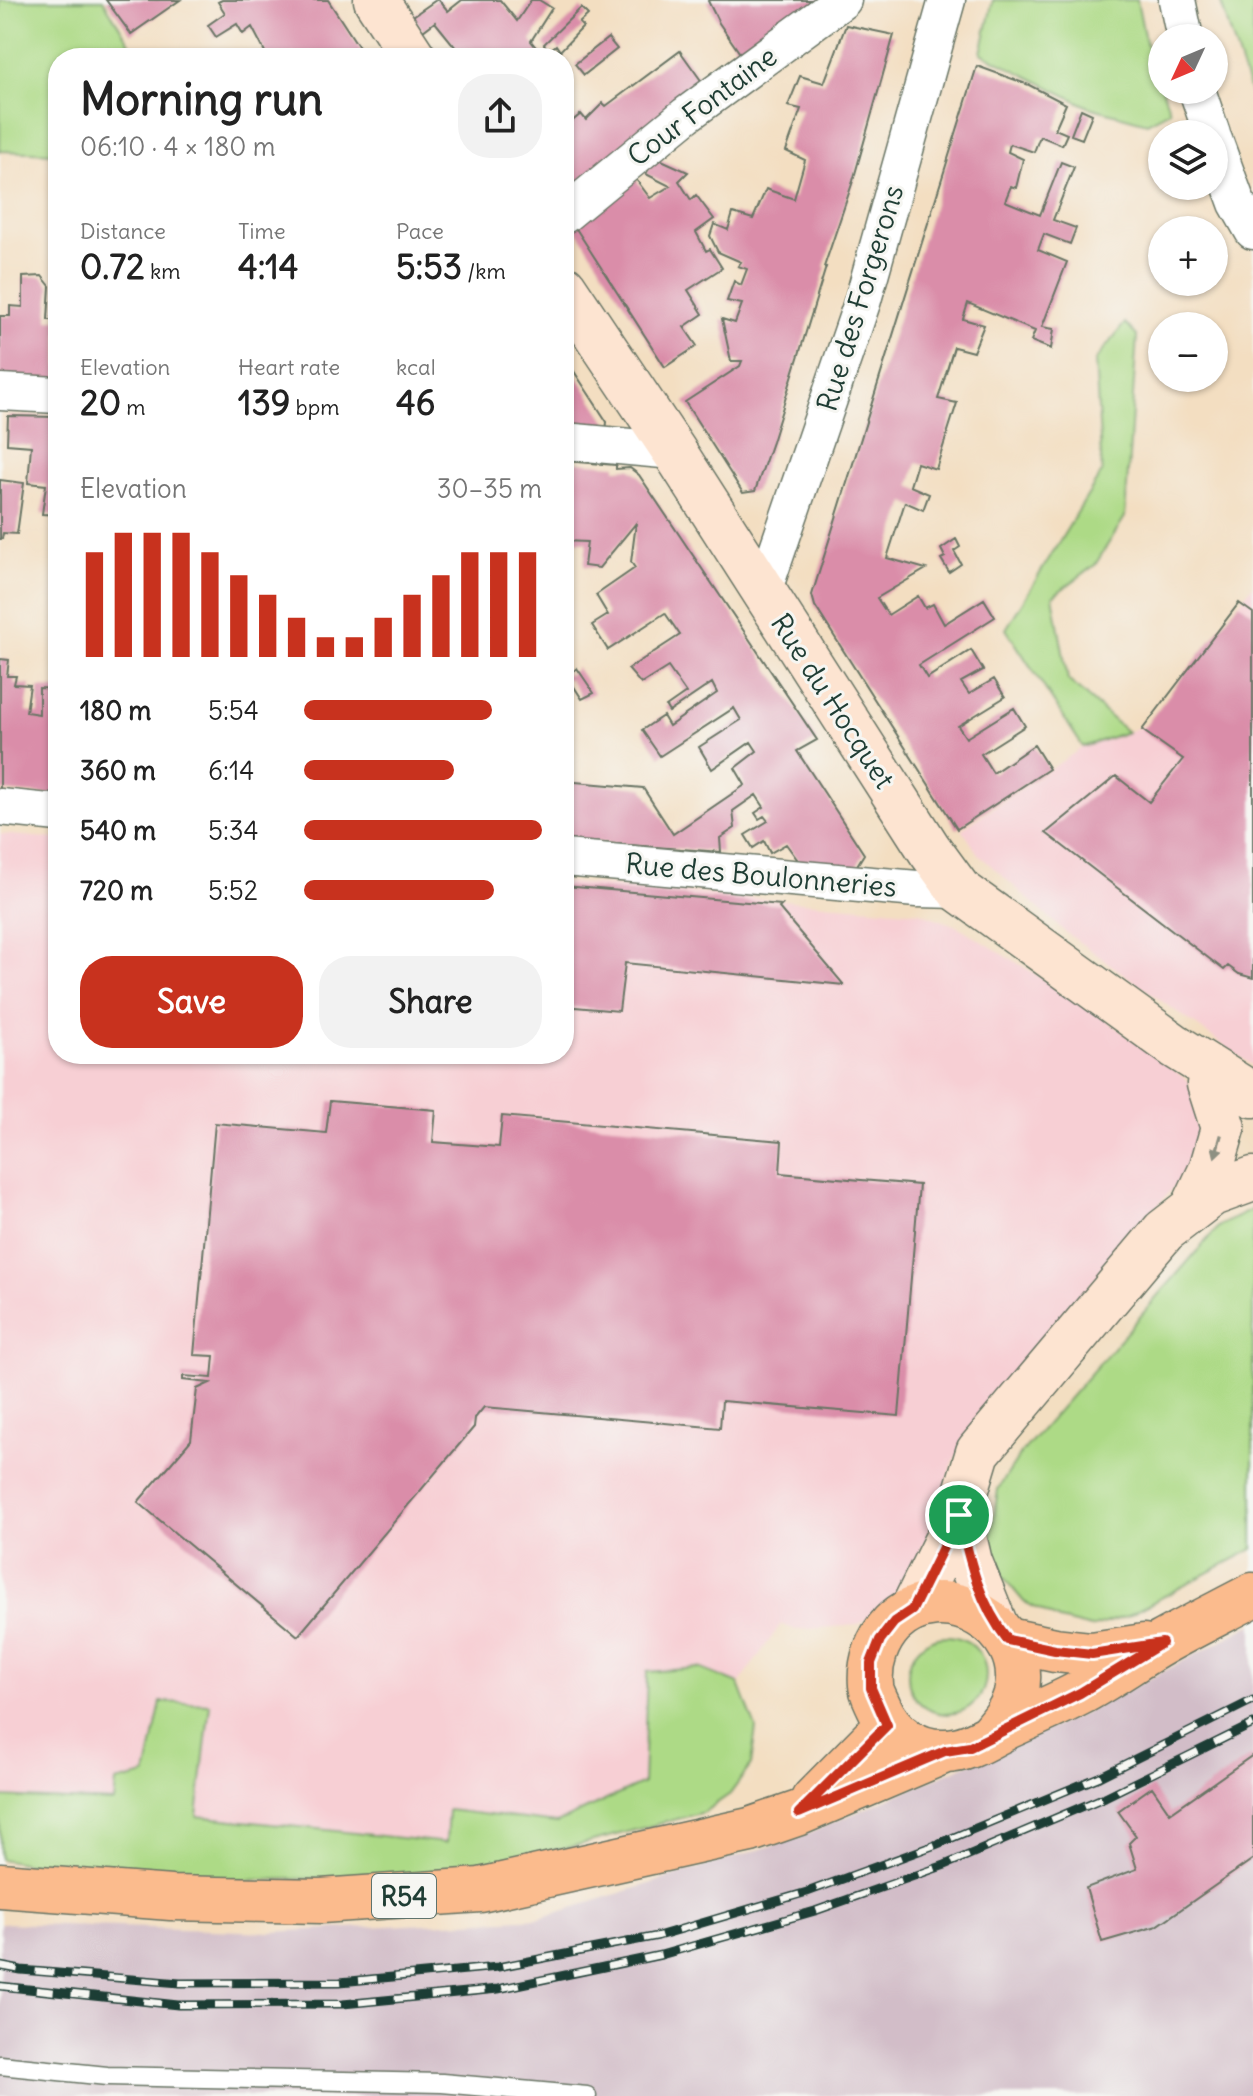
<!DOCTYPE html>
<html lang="en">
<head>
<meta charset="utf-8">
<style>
	:root { --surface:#fff; --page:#f2f2f2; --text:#222; --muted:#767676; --accent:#c8321e }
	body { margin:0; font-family:Delius,sans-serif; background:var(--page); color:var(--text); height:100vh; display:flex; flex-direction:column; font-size:30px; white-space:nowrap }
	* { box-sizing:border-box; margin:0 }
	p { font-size:26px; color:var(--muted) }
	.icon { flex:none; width:44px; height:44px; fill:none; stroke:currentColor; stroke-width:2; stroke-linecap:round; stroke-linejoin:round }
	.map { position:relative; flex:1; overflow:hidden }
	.side { position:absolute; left:48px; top:48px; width:526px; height:1016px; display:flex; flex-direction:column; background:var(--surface); border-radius:32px; box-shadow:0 2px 6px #0004 }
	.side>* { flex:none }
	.needle { width:52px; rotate:226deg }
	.controls { position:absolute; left:1148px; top:24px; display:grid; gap:16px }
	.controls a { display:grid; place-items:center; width:80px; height:80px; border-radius:50%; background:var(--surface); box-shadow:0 2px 6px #0004; font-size:40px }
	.pin { position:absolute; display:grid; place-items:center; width:68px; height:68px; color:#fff; margin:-34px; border:4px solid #fff; border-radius:50%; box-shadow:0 2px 8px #0007 }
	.round { display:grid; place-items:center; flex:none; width:84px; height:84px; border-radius:32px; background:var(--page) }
	.headline { display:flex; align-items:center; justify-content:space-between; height:136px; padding:0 32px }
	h1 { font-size:44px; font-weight:700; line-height:60px }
	.metrics { display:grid; grid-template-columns:repeat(3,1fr); gap:12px; height:136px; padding:8px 32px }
	.metrics div { display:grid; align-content:center }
	.metrics b { font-size:34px; font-weight:700 }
	.metrics small { font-size:22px; font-weight:400 }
	.metrics p { font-size:22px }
	.chart { height:224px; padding:16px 32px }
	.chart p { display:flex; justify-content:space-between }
	.chart svg { width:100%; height:144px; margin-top:8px; stroke:var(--accent); stroke-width:6 }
	.button { display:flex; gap:16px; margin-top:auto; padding:16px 32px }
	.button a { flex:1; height:92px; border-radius:32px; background:var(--accent); color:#fff; font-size:32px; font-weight:700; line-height:92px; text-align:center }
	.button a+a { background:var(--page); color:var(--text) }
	ul { padding:0 32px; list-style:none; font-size:26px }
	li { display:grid; grid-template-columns:128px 96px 1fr; align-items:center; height:60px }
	li i { height:20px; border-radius:10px; background:var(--accent) }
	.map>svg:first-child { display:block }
</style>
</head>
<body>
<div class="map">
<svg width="1253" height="2096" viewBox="0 0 1253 2096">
	<rect width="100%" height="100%" fill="#f6f6f2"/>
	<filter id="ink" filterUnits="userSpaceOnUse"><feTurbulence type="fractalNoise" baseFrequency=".0125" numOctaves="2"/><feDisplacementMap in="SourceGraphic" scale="16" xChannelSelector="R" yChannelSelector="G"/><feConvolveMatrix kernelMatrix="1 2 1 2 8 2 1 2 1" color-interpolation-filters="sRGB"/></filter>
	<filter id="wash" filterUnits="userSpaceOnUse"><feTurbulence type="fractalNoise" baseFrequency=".006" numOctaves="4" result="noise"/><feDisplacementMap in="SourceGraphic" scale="32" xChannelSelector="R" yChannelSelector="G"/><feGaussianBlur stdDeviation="1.8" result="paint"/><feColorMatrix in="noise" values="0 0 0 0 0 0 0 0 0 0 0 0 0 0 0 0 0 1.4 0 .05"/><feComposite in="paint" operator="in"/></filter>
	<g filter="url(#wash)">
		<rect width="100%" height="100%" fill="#f3dec1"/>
		<path fill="#f7cfd4" d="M1253 585V1066L1065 932 978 854 962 829 1083 747 1146 725Z
			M0 834 58 839V1054H564V882L920 912 959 927 1092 1009 1199 1089 1211 1127 1197 1159 984 1410 953 1463 933 1523 898 1602 857 1625 796 1630 781 1624 739 1684 756 1728 751 1765 730 1794 704 1812 566 1848 0 1859Z"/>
		<path fill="#d2bdc8" d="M1253 1624V2096H0V1923L271 1932 540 1918 800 1837 1079 1716Z"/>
		<path fill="#adda86" stroke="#668c5d" stroke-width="2" d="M0 0H103L130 43 113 58H58V153L0 151Z
			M993 0H1137L1145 40 1170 111 1147 123 1089 107 981 53Z
			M1220 0H1253V102Z
			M1125 323 1137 336 1125 517 1095 565 1053 596 1068 680 1127 732 1083 747 1006 629 1102 472 1095 361Z
			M1253 1209V1549L1127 1616 1091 1628 1059 1620 1024 1602 999 1572 991 1537 998 1489 1022 1452 1219 1226Z
			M908 1675a39 39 0 1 1 78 0a39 39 0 1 1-78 0Z
			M699 1668 739 1684 756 1728 751 1765 730 1794 704 1812 566 1848 413 1876 208 1881 65 1871 0 1859V1797L114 1802 116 1782 146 1775 161 1702 210 1704 197 1816 446 1843 448 1810 557 1823 643 1783 647 1672Z"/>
		<g id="blocks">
			<path fill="#da8da9" d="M106 0H180L131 34Z
				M222 0H328L366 58H298L294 53 286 58H261L259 56 265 52 252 27 243 34 237 24 216 37 208 25 225 13 218 2Z
				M436 0H439L448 11 462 0H500L517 21 531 0H539L552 8 531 41 542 55 539 58H464L435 22 423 31 413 16Z
				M710 0H828L744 59 719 23 708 1Z
				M581 8 588 15 579 23 583 27 560 51 556 45 549 51 544 44Z
				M846 25 894 35 853 181 824 267H826L772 442 755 491 743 493 685 402 740 366 742 361H731L722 319 735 323 742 304 727 301 734 281 741 285 747 269 738 266 741 262 718 252 710 236 714 224 728 230 733 213 753 219 766 189 794 199 805 160 786 151 801 109 788 106 800 76 824 83Z
				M608 38 617 49 584 75 575 64Z
				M680 51 705 86 564 195V128L581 114 586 120 603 103 606 106Z
				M977 66 1029 85 1066 104 1055 129 1067 134 1062 145 1040 136 1034 152 1010 144 1008 152 1023 159 1016 188 1011 186 1005 201 1040 215 1061 162 1074 167 1053 220 1076 228 1070 244 1044 234 1038 250 1067 262 1042 327 1054 329 1051 349 1031 341 1035 331 968 303 963 319 984 325 973 352 954 347 938 399 957 403 936 469 917 463 910 486 929 494 923 510 905 502 887 558 926 569 877 598 888 615 918 596 925 608 933 604 944 624 984 599 995 617 919 665 927 678 971 650 983 670 961 682 969 694 994 679 1005 697 958 726 966 738 1014 708 1025 726 981 754 993 773 1034 745 1049 769 957 829 815 606 812 595Z
				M1081 109 1092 114 1082 139 1071 135Z
				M655 157 688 172 679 181 691 200 696 195 714 219 696 232 706 251 710 249 722 268 688 290 703 314 684 327 697 346 665 367 575 227 632 174 650 198 670 186 646 174Z
				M42 276 50 286 48 320H58V391L0 387V316H10V306L23 307V277Z
				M564 356 607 422 606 431 564 436Z
				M8 416 58 417V478H54L53 486 58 487V515L42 514 46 485 28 483 31 446 7 444Z
				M564 461 616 465V469L630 468 639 475 817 740 797 751 864 854 856 867 796 869 797 859 786 844 770 853 764 841 753 848 745 835 768 821 764 816 759 819 755 813 764 807 756 795 733 811 735 828 720 838 721 852 564 840V781L643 788 673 834 745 785 735 768 757 751 751 742 712 769 699 747 741 720 734 708 660 756 642 730 663 716 669 726 717 693 712 683 669 712 666 707 686 693 668 667 641 684 628 669 680 635 665 613 608 650 592 625 608 615 596 595 635 568 631 562 636 523 599 568 584 566 587 542 564 541Z
				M0 480 24 483 17 534 3 533 2 539H0Z
				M956 539 960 547 954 551 961 564 949 572 941 559 945 557 941 549Z
				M1239 603 1253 613V978L1239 974 1228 966 1224 970 1046 833 1116 776 1149 802 1183 759 1142 730Z
				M0 659 9 660 7 676H16L14 684 30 685 26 712 39 714V688L58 689V796L0 791Z
				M577 668 594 693 582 699 569 679H564V670L568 676Z
				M564 886 782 905 779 908 844 985 625 963 619 1011 564 1006Z
				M330 1101 436 1110 433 1142 499 1147 502 1116 782 1141 780 1173 919 1185 899 1416 722 1401 720 1428 484 1407 475 1418 474 1427 298 1636 138 1502 191 1440 197 1389 210 1383 183 1380V1376L212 1378 214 1356 194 1355 215 1123 326 1133Z
				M1253 1755V1859L1157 1926 1102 1942 1086 1888 1137 1869 1129 1843 1136 1836 1118 1811 1152 1787 1170 1813Z"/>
		</g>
	</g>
	<g filter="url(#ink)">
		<use href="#blocks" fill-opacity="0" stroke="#697565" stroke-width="2"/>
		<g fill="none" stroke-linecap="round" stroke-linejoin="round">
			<defs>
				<path id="lane" d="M0 2065 107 2076 442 2083 587 2096"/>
				<path id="street" d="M1177 0 1185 38
					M1197 90 1212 134
					M1214 140 1237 203 1253 231
					M564 215 686 115 843 0
					M0 392 58 395
					M564 441 674 451
					M763 592 863 300 947 0
					M0 807 58 813
					M564 858 917 889 959 890"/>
				<path id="secondary" d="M376 0 414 58
					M564 287 674 451 929 849 959 890 1175 1046 1253 1095
					M1194 1206 1211 1170 1223 1128 1209 1084
					M959 1515 970 1562 995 1624
					M912 1610 959 1515 978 1452 1164 1231 1212 1194 1253 1179"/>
				<path id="primary" d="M1008 1640 1055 1650 1092 1654 1144 1646
					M991 1735C1002 1722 1012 1710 1016 1694 1033 1626 942 1574 892 1624 877 1640 869 1663 871 1685 871 1692 876 1700 879 1707 891 1734 915 1752 945 1751 968 1751 987 1737 1007 1727 1031 1716 1055 1706 1078 1694 1107 1679 1134 1659 1162 1643 1192 1626 1223 1611 1253 1595
					M813 1800 887 1725
					M0 1885 171 1898 321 1901 480 1890 750 1830 799 1813 945 1751"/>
			</defs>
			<use href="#lane" stroke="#697565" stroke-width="21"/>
			<use href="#street" stroke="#697565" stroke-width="39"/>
			<use href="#secondary" stroke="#697565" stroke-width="47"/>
			<use href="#primary" stroke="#697565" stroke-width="47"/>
			<use href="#lane" stroke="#fff" stroke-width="18"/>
			<use href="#street" stroke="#fff" stroke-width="36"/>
			<use href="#secondary" stroke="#fde4d1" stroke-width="44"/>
			<use href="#primary" stroke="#fbbb8d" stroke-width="44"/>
			<defs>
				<path id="rail" d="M0 1966 21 1970 180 1983 340 1982 498 1967 658 1936 807 1892 935 1845 1099 1777 1253 1700
					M0 1986 178 2005 343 2004 498 1989 661 1955 815 1911 945 1865 1105 1797 1253 1724"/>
			</defs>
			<use href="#rail" stroke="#1f3d34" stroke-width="9"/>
			<use href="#rail" stroke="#f6f6f2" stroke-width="6" stroke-dasharray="18" stroke-linecap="butt"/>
		</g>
		<defs><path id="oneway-solid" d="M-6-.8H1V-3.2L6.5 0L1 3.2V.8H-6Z" transform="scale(2)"/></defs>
		<use fill="#8e9082" href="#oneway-solid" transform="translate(1218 1146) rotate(106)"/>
	</g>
	<g fill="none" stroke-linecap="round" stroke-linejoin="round" filter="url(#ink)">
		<defs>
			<path id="route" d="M959 1515C969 1559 979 1604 1008 1640L1055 1650 1092 1654 1162 1643 1080 1693 970 1747 945 1751 799 1813 887 1725 871 1688V1663L880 1640 894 1622 912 1610Z"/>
		</defs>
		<use href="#route" stroke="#fff" stroke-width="16"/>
		<use href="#route" stroke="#c8321e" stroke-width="10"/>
	</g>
	<g text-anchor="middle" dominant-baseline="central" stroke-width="6" stroke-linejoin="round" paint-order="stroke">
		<rect fill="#f6f6f2" stroke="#60746d" stroke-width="2" x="372" y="1874" width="64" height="44" rx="6"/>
		<g font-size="26" font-weight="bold" fill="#1f3d34">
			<text x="404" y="1896">R54</text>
		</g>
		<g font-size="28" fill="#1f3d34" stroke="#f6f6f2">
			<text transform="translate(702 106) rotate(-37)">Cour Fontaine</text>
			<text transform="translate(860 298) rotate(-73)">Rue des Forgerons</text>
			<text transform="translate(833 701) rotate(57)">Rue du Hocquet</text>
			<text transform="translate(761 875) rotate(5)">Rue des Boulonneries</text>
		</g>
	</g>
</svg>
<div class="controls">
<a><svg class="needle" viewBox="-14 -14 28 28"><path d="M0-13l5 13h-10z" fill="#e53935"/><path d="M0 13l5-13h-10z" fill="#767676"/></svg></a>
<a><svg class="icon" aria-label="layers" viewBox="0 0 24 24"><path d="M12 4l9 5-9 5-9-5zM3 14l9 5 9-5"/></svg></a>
<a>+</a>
<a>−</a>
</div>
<div class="pin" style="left:959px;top:1515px;background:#1e9e55"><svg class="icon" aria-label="arrive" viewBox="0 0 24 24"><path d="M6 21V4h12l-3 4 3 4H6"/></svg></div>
<section class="side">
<div class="headline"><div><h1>Morning run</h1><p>06:10 · 4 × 180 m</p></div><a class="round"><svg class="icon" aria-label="share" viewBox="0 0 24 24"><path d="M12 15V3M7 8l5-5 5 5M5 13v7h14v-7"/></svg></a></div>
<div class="metrics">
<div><p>Distance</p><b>0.72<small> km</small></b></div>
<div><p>Time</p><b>4:14</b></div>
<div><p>Pace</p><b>5:53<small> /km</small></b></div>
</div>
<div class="metrics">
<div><p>Elevation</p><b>20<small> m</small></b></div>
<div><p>Heart rate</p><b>139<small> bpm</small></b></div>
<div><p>kcal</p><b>46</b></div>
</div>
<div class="chart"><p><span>Elevation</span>30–35 m</p>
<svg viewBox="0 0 160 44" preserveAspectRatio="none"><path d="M5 44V12M15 44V6M25 44V6M35 44V6M45 44V12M55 44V19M65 44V25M75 44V32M85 44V38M95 44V38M105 44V32M115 44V25M125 44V19M135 44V12M145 44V12M155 44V12"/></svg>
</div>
<ul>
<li><b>180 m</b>5:54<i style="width:79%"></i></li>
<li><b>360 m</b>6:14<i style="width:63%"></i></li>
<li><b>540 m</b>5:34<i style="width:100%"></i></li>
<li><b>720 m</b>5:52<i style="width:80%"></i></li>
</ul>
<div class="button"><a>Save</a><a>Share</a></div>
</section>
</div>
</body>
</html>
